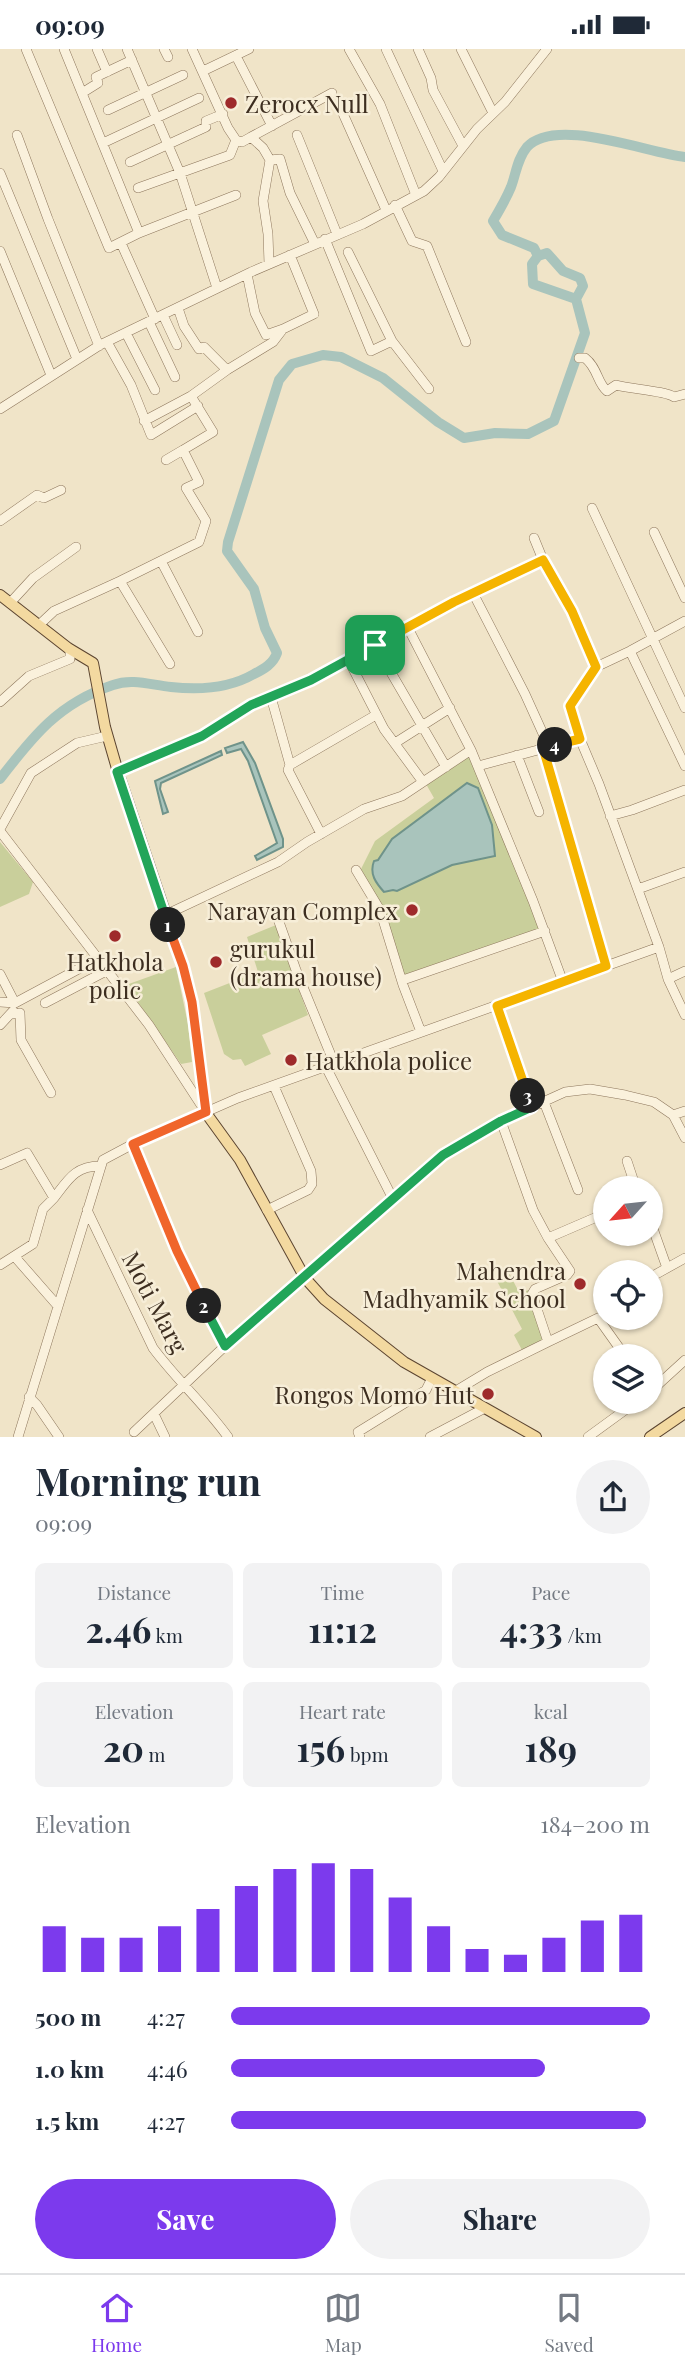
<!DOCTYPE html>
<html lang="en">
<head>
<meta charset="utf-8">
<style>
	:root { --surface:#fff; --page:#f2f2f3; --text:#1f2937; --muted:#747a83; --line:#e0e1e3; --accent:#7c3aed }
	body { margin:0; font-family:"Playfair Display",serif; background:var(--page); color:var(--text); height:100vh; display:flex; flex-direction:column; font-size:26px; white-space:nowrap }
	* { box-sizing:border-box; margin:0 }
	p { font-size:23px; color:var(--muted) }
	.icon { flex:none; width:38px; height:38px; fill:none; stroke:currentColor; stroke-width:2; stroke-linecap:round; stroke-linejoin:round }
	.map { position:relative; height:1388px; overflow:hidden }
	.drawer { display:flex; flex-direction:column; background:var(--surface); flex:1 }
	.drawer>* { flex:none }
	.needle { width:46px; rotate:243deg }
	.controls { position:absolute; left:593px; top:1127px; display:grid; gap:14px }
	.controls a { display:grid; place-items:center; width:70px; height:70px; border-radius:50%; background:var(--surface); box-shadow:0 2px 5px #0004; font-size:35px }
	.pin { position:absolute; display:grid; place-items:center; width:60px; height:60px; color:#fff; margin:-30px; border-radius:14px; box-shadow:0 4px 10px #0006 }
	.km { position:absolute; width:35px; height:35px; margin:-18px; border-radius:50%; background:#222; color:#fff; font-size:19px; line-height:35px; text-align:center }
	.round { display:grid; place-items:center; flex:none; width:74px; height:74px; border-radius:37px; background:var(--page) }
	.head { display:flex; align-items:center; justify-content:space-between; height:119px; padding:0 35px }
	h1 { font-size:38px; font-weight:700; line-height:52px }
	.metrics { display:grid; grid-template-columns:repeat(3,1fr); gap:10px; height:119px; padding:7px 35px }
	.metrics div { display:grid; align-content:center; border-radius:10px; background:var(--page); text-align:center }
	.metrics b { font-size:35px; font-weight:700 }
	.metrics small { font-size:19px; font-weight:400 }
	.metrics p { font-size:19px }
	.chart { height:196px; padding:14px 35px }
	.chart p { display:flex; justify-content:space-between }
	.chart svg { width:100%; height:126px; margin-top:7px; stroke:var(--accent); stroke-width:6 }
	.button { display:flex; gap:14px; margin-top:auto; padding:14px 35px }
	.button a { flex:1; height:80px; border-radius:42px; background:var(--accent); color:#fff; font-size:28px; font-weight:700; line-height:80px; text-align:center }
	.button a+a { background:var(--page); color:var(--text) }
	ul { padding:0 35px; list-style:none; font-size:23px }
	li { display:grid; grid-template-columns:112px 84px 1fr; align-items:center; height:52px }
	li i { height:18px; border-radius:9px; background:var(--accent) }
	.status { display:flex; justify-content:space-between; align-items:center; height:49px; padding:0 35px; background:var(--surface); direction:ltr }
	.status svg { height:19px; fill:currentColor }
	.tabs { display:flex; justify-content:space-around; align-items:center; height:98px; border-top:2px solid var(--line); background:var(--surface); font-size:19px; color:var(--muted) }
	.tabs a { display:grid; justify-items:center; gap:4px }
	.tabs .on { color:var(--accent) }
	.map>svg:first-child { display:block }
</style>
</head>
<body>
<div class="status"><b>09:09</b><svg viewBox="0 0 49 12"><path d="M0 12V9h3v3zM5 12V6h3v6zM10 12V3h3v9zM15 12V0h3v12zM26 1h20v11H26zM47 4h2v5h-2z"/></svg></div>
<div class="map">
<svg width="685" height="1388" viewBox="0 0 685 1388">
	<rect width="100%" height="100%" fill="#f0e4c8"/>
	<path fill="#c9cf9b" d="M470 706 540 880 405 928 382 860 361 820 375 792 434 749 426 735Z
		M0 793 33 833 29 845 0 858Z
		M276 876 308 966 262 986 271 1005 245 1017 241 1010 233 1011 224 1005 204 944 258 923 247 888Z
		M176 918 188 975 192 1013 181 1015 126 936Z
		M509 1224 520 1245 528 1241 545 1291 522 1301 514 1286 522 1280 497 1232Z"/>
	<path fill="#a9c4bc" stroke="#6f938a" stroke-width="2" d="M243 693 255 714 283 790V798L257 811 255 807 277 794 248 712 241 700 227 704 225 699Z
		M221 702 222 706 161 734 160 740 168 763 163 765 155 732Z
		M467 734 478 739 492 776 495 807 452 816 397 842 393 841 384 843C376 834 369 825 374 812L378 811 392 790Z"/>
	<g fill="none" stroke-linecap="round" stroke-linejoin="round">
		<path stroke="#a9c4bc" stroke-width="10" d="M538 207 547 204 563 222 580 229 583 237 576 250
			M0 730C33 687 59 654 113 636 132 629 151 636 171 638 198 641 230 639 254 625 264 620 273 615 277 604L265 579 254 540 227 502 228 493 279 331 292 315 323 306 341 308 383 329 438 373 464 389 495 384 528 385 554 372 585 284 576 250 533 235 532 215 538 207 534 199 502 186 493 172C499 162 506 150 511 138 516 125 517 110 527 98 556 67 647 104 685 108"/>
		<defs>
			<path id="minor" d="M26 0 109 199 139 184 236 146
				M64 0 139 184
				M97 0 107 23
				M127 0 180 124 217 239
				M164 0 168 8
				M192 0 228 79 236 91 242 93 251 88 263 99 270 111 263 152 268 185 269 215
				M349 0 380 55 416 146
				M386 0 443 122
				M418 0 431 29 433 41 462 95
				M461 0 493 64
				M236 7 272 77
				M203 22 249 0
				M82 44 98 34 96 28 132 11
				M341 60 386 161
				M108 61 183 26
				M17 86 48 170 99 297
				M297 86 337 185
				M251 88 332 44
				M103 94 199 49
				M270 111 280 110 290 144 315 195
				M130 113 206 78V72L223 65
				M0 124 77 310
				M138 139 230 106 236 91
				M395 156 412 192 427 197 466 293
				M325 190 371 302 392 292
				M121 194 155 270
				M0 202 51 326
				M348 203 392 292 429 340
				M163 266 177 296
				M149 273 175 328
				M283 280 314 265 290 206
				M126 284 155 341
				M107 293 131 336 151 386 198 357
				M579 309H585C598 319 597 334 607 342L616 336C630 340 666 342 674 348L685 345
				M227 321 273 293 283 280 266 286 255 264 247 225
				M0 360 100 296 251 223 363 175 424 142 439 128 477 80 505 53 547 0
				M144 372 191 347
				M166 411 183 401
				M592 459 685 659
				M0 472 37 446 44 449 61 441
				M654 483 685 549
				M534 489 543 511
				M161 512 198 583
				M473 544 543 511 571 562 596 618 570 657 580 690 599 735 659 898 668 930 685 966
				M10 554 33 529 76 498
				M39 576 54 562 120 532
				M408 579 471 701 533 852 563 933
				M375 596 446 718
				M630 602 685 717
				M348 610 384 680 423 733
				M170 615 120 532 199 493 206 472 186 439 199 433 183 401 213 383 191 347 227 321 204 298 199 300 184 277 178 259
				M596 618 630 602 685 572
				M271 648 290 716 288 721 321 785
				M0 653 29 627 70 610V600
				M395 694 450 659
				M549 698 580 690
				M543 699 606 917
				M517 706 539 763
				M290 716 376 666
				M118 723 202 687 251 656 326 624 473 544 525 645 549 698 478 717
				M610 767 632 761 685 741
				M0 780 31 724 77 694 107 687
				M0 782 149 976 205 1062
				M356 821 380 861 403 936 421 983
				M638 840 685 823
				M165 866 278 813 307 793 364 760 402 747 471 701
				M278 870 296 921 330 1004 333 1011 326 1018 393 1150
				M0 925 15 954 99 909
				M668 930 685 922
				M403 931 545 882
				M0 953 15 954
				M45 954 108 921
				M497 957 532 1058
				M12 965 20 964 21 991 51 1044
				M0 976 13 962
				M544 1053 578 1141
				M673 1066 685 1089
				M133 1095 177 1202 225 1297
				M627 1112 636 1139
				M0 1116 27 1104 54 1149C68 1131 75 1117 100 1117
				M87 1161 153 1299C176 1330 205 1356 228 1388
				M267 1161 308 1141 312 1135 311 1122 274 1037
				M651 1174 667 1219
				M548 1189 606 1164
				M15 1208 57 1256
				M0 1216 33 1195 43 1160 54 1149
				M651 1228 685 1209
				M548 1293 598 1269 625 1307
				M651 1342 685 1311
				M454 1343 487 1323 548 1293 532 1245 535 1240 567 1226 570 1222 548 1189 533 1161 501 1072
				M29 1348 37 1356 59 1388
				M154 1365 165 1388
				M134 1383 225 1297 443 1106 501 1072 565 1043 590 1040 625 1046 654 1053 673 1066 685 1062
				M18 1388 103 1111 133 1095 238 1049 659 898
				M360 1388 358 1383 426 1341 432 1329
				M430 1388 483 1360
				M588 1388 636 1353"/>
			<path id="major" d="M0 546 68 599 93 614 105 678 118 723 183 917 192 953 206 1064 240 1111 305 1229 324 1250 404 1313 536 1388
				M650 1388 685 1364"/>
		</defs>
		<use href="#minor" stroke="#8d765c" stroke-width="10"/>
		<use href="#major" stroke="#5b4430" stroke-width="12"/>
		<use href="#minor" stroke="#faf1dc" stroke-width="9"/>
		<use href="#major" stroke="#f3d9a0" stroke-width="10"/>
	</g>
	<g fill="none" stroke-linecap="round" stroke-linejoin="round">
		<defs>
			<path id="split-1" d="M168 876 117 723 202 687 251 656 311 631 375 596"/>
			<path id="split-2" d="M168 876 183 917 192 953 206 1063 133 1095 177 1202 204 1257"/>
			<path id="split-3" d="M204 1257 225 1297 443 1106 501 1072 532 1058 528 1047"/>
			<path id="split-4" d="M528 1047 497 957 606 917 543 699 555 696"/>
			<path id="split-5" d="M375 596 454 553 543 511 572 562 596 618 570 657 580 690 555 696"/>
		</defs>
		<use href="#split-1" stroke="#fff" stroke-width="14"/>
		<use href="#split-2" stroke="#fff" stroke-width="14"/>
		<use href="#split-3" stroke="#fff" stroke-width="14"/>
		<use href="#split-4" stroke="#fff" stroke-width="14"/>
		<use href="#split-5" stroke="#fff" stroke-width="14"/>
		<use href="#split-1" stroke="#22a559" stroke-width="9"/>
		<use href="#split-2" stroke="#f0652b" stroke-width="9"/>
		<use href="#split-3" stroke="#22a559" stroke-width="9"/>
		<use href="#split-4" stroke="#f5b400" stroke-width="9"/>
		<use href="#split-5" stroke="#f5b400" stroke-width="9"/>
	</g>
	<g fill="#9e2a2b" stroke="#f7eed8" stroke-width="2.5">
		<circle cx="231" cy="54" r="7"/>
		<circle cx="412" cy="861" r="7"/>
		<circle cx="115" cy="887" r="7"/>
		<circle cx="216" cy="913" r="7"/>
		<circle cx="291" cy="1011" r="7"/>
		<circle cx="580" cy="1235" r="7"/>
		<circle cx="488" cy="1345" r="7"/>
	</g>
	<g text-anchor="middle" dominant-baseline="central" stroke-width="5" stroke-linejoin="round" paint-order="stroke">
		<g font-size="24" fill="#3d2e20" stroke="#f7eed8" text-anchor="start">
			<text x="245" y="54">Zerocx Null</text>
			<text x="398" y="861" text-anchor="end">Narayan Complex</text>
			<text x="230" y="899">gurukul<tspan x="230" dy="28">(drama house)</tspan></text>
			<text x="115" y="912" text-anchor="middle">Hatkhola<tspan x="115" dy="28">polic</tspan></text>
			<text x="305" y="1011">Hatkhola police</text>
			<text x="566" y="1221" text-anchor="end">Mahendra<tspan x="566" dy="28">Madhyamik School</tspan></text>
			<text x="474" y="1345" text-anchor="end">Rongos Momo Hut</text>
		</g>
		<g font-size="24" fill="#3d2e20" stroke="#f7eed8">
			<text transform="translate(156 1253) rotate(62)">Moti Marg</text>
		</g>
	</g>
</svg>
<div class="controls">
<a><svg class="needle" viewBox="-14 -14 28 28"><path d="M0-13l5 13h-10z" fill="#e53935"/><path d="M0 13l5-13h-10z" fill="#747a83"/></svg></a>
<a><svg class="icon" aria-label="locate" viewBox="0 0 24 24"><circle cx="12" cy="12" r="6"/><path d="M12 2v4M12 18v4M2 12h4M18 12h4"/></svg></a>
<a><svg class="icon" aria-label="layers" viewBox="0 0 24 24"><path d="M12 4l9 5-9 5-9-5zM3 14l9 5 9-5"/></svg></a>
</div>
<div class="pin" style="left:375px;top:596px;background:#1e9e55"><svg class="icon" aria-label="arrive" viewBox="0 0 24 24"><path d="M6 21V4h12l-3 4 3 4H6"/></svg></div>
<b class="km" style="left:168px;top:876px">1</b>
<b class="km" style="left:204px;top:1257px">2</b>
<b class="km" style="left:528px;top:1047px">3</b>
<b class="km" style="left:555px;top:696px">4</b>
</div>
<section class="drawer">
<div class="head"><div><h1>Morning run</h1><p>09:09</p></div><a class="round"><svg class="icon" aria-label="share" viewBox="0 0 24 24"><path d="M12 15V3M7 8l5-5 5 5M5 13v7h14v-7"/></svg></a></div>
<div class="metrics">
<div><p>Distance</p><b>2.46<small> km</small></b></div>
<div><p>Time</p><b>11:12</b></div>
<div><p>Pace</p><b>4:33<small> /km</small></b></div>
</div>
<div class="metrics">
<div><p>Elevation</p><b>20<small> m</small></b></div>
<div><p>Heart rate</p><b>156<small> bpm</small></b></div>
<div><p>kcal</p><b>189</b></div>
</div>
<div class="chart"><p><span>Elevation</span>184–200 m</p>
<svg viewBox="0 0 160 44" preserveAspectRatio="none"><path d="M5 44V28M15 44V32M25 44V32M35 44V28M45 44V22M55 44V14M65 44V8M75 44V6M85 44V8M95 44V18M105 44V28M115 44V36M125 44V38M135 44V32M145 44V26M155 44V24"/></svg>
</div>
<ul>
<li><b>500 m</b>4:27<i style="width:100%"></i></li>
<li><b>1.0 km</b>4:46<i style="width:75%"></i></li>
<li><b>1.5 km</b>4:27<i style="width:99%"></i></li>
</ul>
<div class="button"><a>Save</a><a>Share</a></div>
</section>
<nav class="tabs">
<a class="on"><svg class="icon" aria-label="home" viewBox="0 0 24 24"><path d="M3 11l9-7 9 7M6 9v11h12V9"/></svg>Home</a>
<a><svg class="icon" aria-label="map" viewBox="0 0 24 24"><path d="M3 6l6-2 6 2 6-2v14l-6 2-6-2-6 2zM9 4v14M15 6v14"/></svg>Map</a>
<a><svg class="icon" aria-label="saved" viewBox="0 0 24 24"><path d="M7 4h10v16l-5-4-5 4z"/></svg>Saved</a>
</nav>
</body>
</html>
